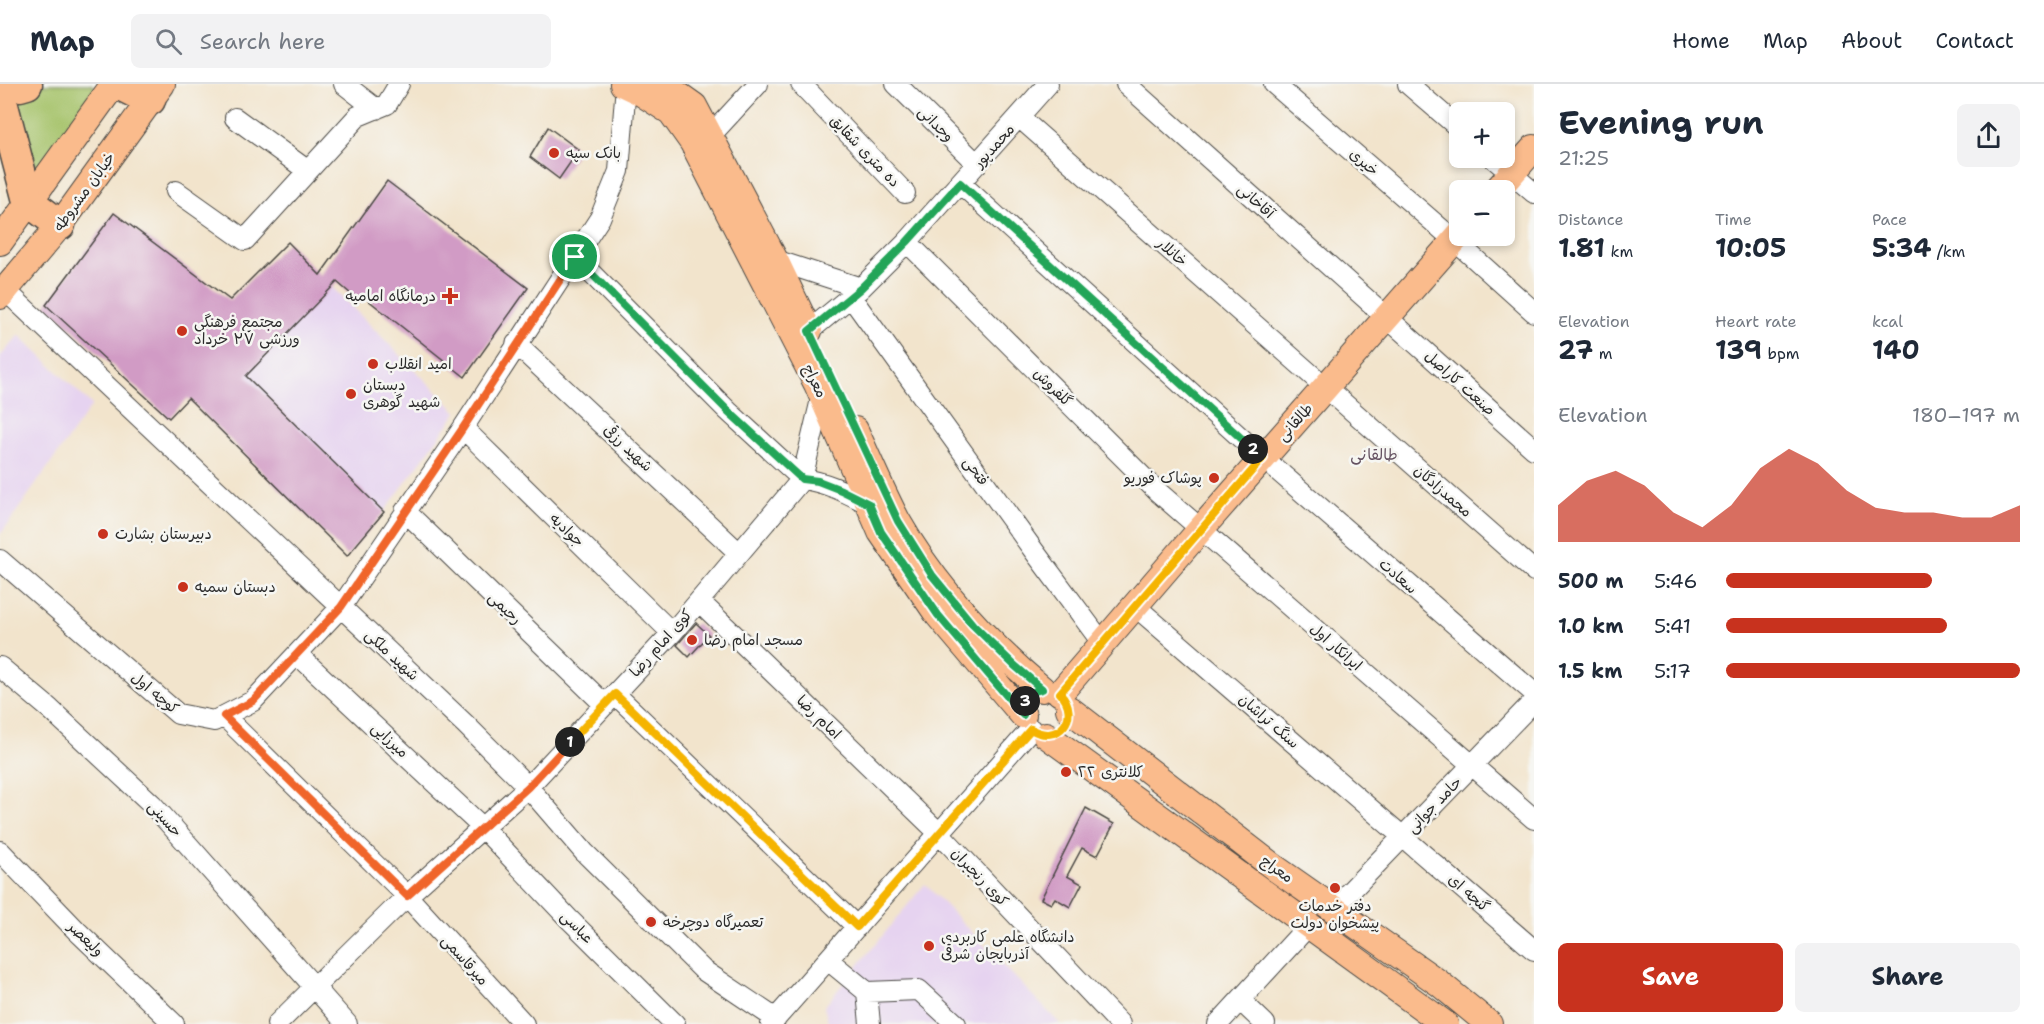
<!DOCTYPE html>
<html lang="en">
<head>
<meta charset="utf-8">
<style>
	:root { --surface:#fff; --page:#f2f2f3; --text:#1f2937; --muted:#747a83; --line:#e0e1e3; --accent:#c8321e }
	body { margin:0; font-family:"Shantell Sans","Playpen Sans Arabic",sans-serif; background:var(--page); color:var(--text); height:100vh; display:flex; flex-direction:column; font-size:22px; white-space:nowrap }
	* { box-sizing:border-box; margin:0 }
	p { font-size:20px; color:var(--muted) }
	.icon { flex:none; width:33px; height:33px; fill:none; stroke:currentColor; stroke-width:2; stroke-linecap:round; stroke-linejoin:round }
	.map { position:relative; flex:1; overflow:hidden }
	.panel { display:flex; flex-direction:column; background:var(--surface); width:510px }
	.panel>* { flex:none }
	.buttons { position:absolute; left:1449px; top:18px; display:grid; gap:12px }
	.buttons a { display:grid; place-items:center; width:66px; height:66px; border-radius:9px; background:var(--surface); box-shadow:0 3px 9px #0003; font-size:30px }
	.pin { position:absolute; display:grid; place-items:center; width:51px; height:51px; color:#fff; margin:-26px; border:3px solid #fff; border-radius:50%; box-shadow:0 2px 6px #0007 }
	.km { position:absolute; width:30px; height:30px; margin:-15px; border-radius:50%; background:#222; color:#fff; font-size:16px; line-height:30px; text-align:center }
	.round { display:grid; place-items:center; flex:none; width:63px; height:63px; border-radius:9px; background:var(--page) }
	.summary { display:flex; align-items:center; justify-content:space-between; height:102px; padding:0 24px }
	h1 { font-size:33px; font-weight:700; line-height:45px }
	.metrics { display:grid; grid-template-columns:repeat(3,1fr); gap:9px; height:102px; padding:6px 24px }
	.metrics div { display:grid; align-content:center }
	.metrics b { font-size:26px; font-weight:700 }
	.metrics small { font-size:16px; font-weight:400 }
	.metrics p { font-size:16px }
	.chart { height:168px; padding:12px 24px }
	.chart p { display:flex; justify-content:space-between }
	.chart svg { width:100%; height:108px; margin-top:6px; fill:var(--accent); opacity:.7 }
	.button { display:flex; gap:12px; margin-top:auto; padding:12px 24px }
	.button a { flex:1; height:69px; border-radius:9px; background:var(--accent); color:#fff; font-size:24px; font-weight:700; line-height:69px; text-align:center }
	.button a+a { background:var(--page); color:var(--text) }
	ul { padding:0 24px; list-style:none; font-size:20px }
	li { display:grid; grid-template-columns:96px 72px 1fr; align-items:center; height:45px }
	li i { height:15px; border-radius:8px; background:var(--accent) }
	header { display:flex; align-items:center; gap:36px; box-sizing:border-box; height:84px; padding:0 30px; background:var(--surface); border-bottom:2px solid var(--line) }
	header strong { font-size:28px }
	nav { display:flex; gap:33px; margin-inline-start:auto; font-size:21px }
	.search { width:420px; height:54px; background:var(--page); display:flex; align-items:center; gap:15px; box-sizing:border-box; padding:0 21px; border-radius:9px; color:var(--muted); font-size:22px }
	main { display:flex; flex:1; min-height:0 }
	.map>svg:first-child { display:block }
</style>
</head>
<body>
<header>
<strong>Map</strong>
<div class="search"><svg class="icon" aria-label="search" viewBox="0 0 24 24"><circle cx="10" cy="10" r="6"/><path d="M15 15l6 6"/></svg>Search here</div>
<nav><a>Home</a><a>Map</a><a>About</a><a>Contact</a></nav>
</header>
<main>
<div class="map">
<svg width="1534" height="940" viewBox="0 0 1534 940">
	<rect width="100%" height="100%" fill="#f6f6f2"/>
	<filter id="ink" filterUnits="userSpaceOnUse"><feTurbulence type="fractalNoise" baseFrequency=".0167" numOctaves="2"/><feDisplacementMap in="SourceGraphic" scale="12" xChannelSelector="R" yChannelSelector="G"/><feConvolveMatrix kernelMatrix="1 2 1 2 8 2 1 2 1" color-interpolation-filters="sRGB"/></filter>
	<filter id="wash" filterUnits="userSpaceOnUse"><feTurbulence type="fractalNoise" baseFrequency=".008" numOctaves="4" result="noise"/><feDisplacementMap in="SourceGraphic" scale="24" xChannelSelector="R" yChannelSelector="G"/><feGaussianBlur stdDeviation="1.35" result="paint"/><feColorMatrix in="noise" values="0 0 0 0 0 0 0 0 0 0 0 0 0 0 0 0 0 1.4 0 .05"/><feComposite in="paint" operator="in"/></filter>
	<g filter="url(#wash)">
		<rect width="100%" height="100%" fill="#f2e4cc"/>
		<path fill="#e6d3f0" d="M332 203 457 328 384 428 246 292Z
			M19 251 92 321 0 451V273Z
			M925 800 1060 940H829L824 923Z"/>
		<path fill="#a6c36a" stroke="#68774a" stroke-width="1.5" d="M12 0H91L97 5 36 87Z"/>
		<g id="blocks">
			<path fill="#d19bc5" d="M548 43 579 66 559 95 530 73Z
				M387 97 528 204 465 293 363 212 359 217 337 198 246 292 384 428 347 472 188 314 169 334 46 221 114 129 230 216 288 158 320 191Z
				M696 539 709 551 689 573 677 561Z
				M1086 724 1114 740 1097 772 1082 764 1067 792 1082 800 1070 823 1055 814 1051 820 1041 815Z"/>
		</g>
	</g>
	<g filter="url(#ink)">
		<use href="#blocks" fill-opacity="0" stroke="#494743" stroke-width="1.5"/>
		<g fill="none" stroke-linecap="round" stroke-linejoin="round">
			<defs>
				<path id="minor" d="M344 0 376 25
					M801 0 905 109
					M896 0 977 80
					M1126 0 1534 365
					M1274 0 1454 156 1534 228
					M1408 0 1460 45
					M1019 33 1534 487
					M235 34 308 87
					M711 51 758 0
					M1493 74 1534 109
					M960 99 1263 374 1534 609
					M176 107 245 156 358 32 387 20 399 0
					M907 158 1157 407 1534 735
					M575 173 728 327 802 395
					M775 176 861 204
					M6 207 465 640 528 703 584 768 703 886 776 935
					M851 213 1034 467 1103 560
					M809 247 861 204 907 158 1048 0
					M516 260 739 469
					M463 344 672 549
					M802 395C827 398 847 409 869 420
					M405 427 605 621
					M0 476 178 630 214 637 253 617 341 523 463 344 600 134 619 87 626 1
					M699 517 940 750 1120 940
					M1135 522 1534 866
					M297 570 482 743 569 835 675 940
					M0 583 50 625 152 720 347 940
					M615 610 857 843
					M224 632 407 812 524 940
					M0 767 77 847 174 940
					M1333 825 1534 617
					M828 876 867 908 919 906 956 940
					M867 908 870 940
					M1240 916 1265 940
					M277 940 407 812 528 703 672 549 802 395 822 311
					M771 940 1031 645
					M1218 940 1308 842"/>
				<path id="major" d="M623 0 640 8 671 28 693 59 817 300 881 448 938 531 1023 631
					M663 0 694 22 775 176 809 247
					M1497 106 1534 64
					M0 158 114 0
					M0 212 60 141 162 0
					M855 346C869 376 882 408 898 438 935 503 985 557 1042 605
					M1060 609 1200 446 1460 150
					M1069 625 1275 784 1439 899 1489 940
					M1046 651 1445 940"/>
				<path id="highway" d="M17 0 20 2 27 0
					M118 0 150 16
					M0 10 28 117 60 141"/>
			</defs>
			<use href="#minor" stroke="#494743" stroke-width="22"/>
			<use href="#major" stroke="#494743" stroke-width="28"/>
			<use href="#highway" stroke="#494743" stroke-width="33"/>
			<use href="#minor" stroke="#fff" stroke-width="20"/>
			<use href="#major" stroke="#fabb8c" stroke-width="26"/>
			<use href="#highway" stroke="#fabb8c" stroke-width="30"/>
		</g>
	</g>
	<g fill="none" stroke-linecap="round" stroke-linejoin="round" filter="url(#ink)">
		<defs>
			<path id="split-1" d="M570 658 528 703 407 812 224 632 253 617 341 523 463 344 575 173"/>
			<path id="split-2" d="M570 658 615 610 857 843 1031 645C1058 662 1082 632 1060 609L1263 374 1253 365"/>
			<path id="split-3" d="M1025 617 1035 607 1042 605 1014 581 973 541 932 491 898 437 809 247 861 204 907 158 960 99 1253 365"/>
			<path id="split-4" d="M575 173 728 327 802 395 818 397 841 406 869 420 881 448 938 531 1023 631 1025 617"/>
		</defs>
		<use href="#split-1" stroke="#fff" stroke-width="12"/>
		<use href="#split-2" stroke="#fff" stroke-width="12"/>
		<use href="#split-3" stroke="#fff" stroke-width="12"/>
		<use href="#split-4" stroke="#fff" stroke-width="12"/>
		<use href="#split-1" stroke="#f0652b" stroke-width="8"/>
		<use href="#split-2" stroke="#f5b400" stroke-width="8"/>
		<use href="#split-3" stroke="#22a559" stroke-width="8"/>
		<use href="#split-4" stroke="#22a559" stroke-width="8"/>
	</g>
	<g fill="#c8321e" stroke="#f6f6f2" stroke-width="2">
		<circle cx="554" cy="69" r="6"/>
		<path d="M447 203h6v6h6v6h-6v6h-6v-6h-6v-6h6z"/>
		<circle cx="182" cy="247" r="6"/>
		<circle cx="373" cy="280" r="6"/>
		<circle cx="351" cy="310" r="6"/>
		<circle cx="1214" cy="394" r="6"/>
		<circle cx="103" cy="450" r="6"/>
		<circle cx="183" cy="503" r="6"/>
		<circle cx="692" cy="556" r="6"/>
		<circle cx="1066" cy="688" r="6"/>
		<circle cx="1335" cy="804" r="6"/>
		<circle cx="651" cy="838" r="6"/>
		<circle cx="929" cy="862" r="6"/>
	</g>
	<g text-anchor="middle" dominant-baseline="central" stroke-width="5" stroke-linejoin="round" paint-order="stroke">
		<g font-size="15" fill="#2b2b2b" stroke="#f6f6f2">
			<text transform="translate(936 40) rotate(45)">وجدانی</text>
			<text transform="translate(994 62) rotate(-48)">محمدپور</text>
			<text transform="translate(865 67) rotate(46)">ده متری شقایق</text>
			<text transform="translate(1364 78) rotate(41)">خیری</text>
			<text transform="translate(84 108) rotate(-54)">خیابان مشروطه</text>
			<text transform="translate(1256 117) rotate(42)">آقاخانی</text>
			<text transform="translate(1172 168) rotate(41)">خانلار</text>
			<text transform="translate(815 297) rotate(64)">معراج</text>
			<text transform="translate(1460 299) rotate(42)">صنعت کاراصل</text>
			<text transform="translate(1053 303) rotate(45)">گلفروش</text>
			<text transform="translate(1295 338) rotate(-48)">طالقانی</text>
			<text transform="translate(628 364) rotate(43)">شهید رزقی</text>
			<text transform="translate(976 387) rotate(54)">فتحی</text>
			<text transform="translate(1443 407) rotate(41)">محمدزادگان</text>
			<text transform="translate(567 446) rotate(44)">جوادیه</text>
			<text transform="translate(1398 492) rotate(41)">سعادت</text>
			<text transform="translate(505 524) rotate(44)">رحیمی</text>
			<text transform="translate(661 559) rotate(-48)">کوی امام رضا</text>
			<text transform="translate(1336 563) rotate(41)">ایرانکار اول</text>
			<text transform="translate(392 571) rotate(43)">شهید ملکی</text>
			<text transform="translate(155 609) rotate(39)">کوچه اول</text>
			<text transform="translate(819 633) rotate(44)">امام رضا</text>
			<text transform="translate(1269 637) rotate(41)">سنگ تراشان</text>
			<text transform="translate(390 656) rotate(43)">میرزایی</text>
			<text transform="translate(1434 721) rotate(-46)">حامد جوانی</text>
			<text transform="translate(165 735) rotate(48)">حسینی</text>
			<text transform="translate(1277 785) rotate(36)">معراج</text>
			<text transform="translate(980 793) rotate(46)">کوی رنجبران</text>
			<text transform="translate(1469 809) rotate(41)">گنجه ای</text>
			<text transform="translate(577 843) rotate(45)">عباسی</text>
			<text transform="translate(86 855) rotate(44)">ولیعصر</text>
			<text transform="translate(465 876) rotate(48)">میرقاسمی</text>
		</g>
		<g font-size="15" fill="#2b2b2b" stroke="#f6f6f2" text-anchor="start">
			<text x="566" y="69">بانک سپه</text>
			<text x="436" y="212" text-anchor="end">درمانگاه امامیه</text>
			<text x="194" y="238">مجتمع فرهنگی<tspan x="194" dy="17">ورزشی ۲۷ خرداد</tspan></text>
			<text x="385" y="280">امید انقلاب</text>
			<text x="363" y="301">دبستان<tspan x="363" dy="17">شهید گوهری</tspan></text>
			<text x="1202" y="394" text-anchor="end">پوشاک فوریو</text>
			<text x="115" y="450">دبیرستان بشارت</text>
			<text x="195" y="503">دبستان سمیه</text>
			<text x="704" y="556">مسجد امام رضا</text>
			<text x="1078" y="688">کلانتری ٢٢</text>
			<text x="1335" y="822" text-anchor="middle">دفتر خدمات<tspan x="1335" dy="17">پیشخوان دولت</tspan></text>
			<text x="663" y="838">تعمیرگاه دوچرخه</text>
			<text x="941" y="853">دانشگاه علمی کاربردی<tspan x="941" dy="17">آذربایجان شرقی</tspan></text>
		</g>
		<g font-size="16" fill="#655261" stroke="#f6f6f2">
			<text x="1374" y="370">طالقانی</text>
		</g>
	</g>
</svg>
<div class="buttons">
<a>+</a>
<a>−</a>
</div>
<div class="pin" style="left:575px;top:173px;background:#1e9e55"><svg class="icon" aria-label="arrive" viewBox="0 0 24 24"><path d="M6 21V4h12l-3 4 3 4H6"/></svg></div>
<b class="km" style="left:570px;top:658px">1</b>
<b class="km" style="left:1253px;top:365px">2</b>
<b class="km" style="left:1025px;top:617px">3</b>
</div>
<section class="panel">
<div class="summary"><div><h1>Evening run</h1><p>21:25</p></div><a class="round"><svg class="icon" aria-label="share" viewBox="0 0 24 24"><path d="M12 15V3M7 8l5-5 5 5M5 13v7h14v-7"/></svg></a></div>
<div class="metrics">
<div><p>Distance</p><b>1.81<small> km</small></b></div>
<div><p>Time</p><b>10:05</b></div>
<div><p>Pace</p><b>5:34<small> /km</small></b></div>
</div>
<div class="metrics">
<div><p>Elevation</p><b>27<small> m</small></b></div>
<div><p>Heart rate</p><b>139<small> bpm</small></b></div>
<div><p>kcal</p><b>140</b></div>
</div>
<div class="chart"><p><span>Elevation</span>180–197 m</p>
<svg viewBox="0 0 160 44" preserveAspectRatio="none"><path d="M0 44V29L10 19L20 15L30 21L40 32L50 38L60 29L70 14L80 6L90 12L100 23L110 30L120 32L130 32L140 34L150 34L160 29V44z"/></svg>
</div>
<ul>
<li><b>500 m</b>5:46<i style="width:70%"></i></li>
<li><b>1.0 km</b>5:41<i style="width:75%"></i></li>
<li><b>1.5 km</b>5:17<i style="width:100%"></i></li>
</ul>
<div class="button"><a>Save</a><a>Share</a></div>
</section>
</main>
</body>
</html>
